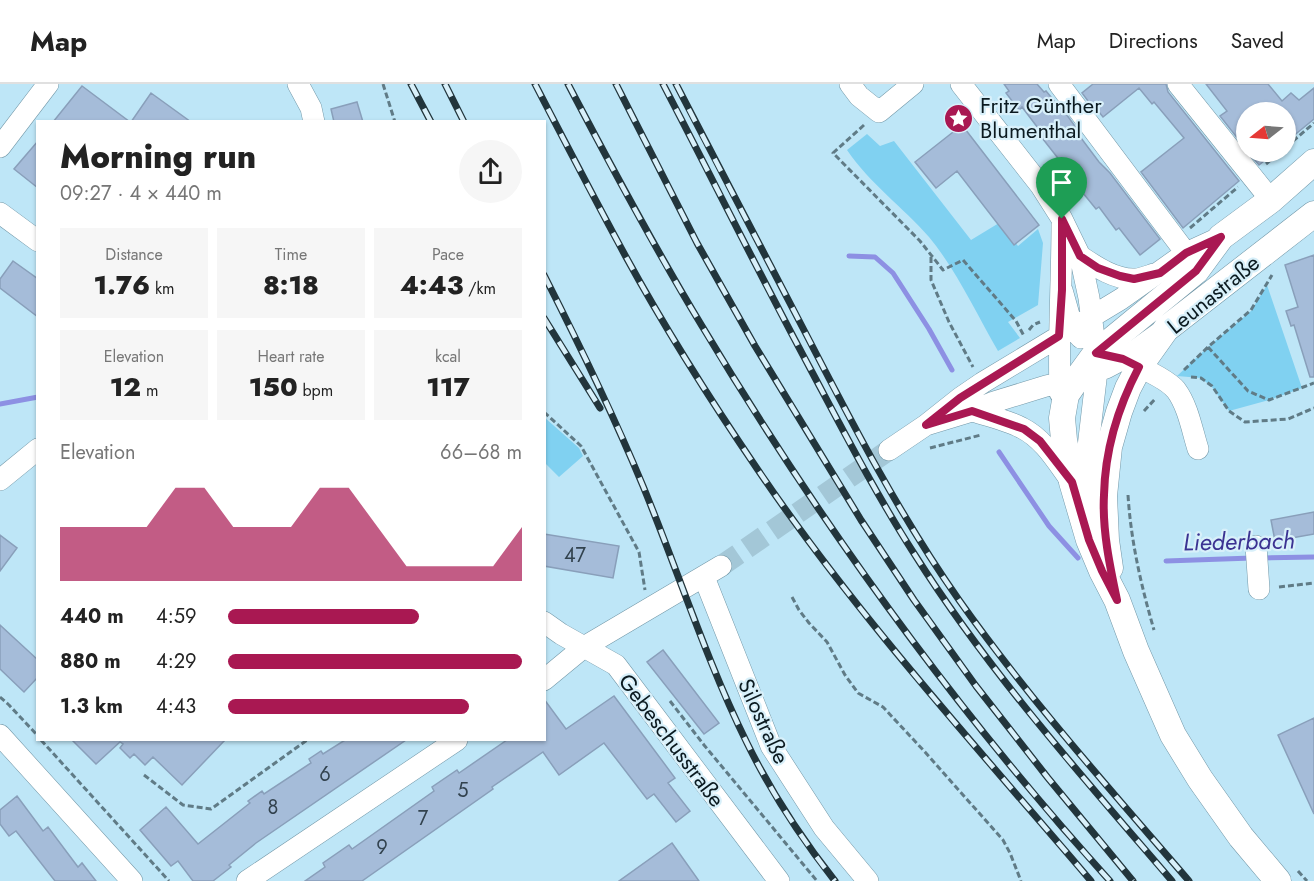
<!DOCTYPE html>
<html lang="en">
<head>
<meta charset="utf-8">
<style>
	:root { --surface:#fff; --page:#f6f6f6; --text:#222; --muted:#767676; --line:#e0e0e0; --accent:#a91852 }
	body { margin:0; font-family:Jost,sans-serif; background:var(--page); color:var(--text); height:100vh; display:flex; flex-direction:column; font-size:22px; white-space:nowrap }
	* { box-sizing:border-box; margin:0 }
	p { font-size:20px; color:var(--muted) }
	.icon { flex:none; width:33px; height:33px; fill:none; stroke:currentColor; stroke-width:2; stroke-linecap:round; stroke-linejoin:round }
	.map { position:relative; flex:1; overflow:hidden }
	.details { position:absolute; left:36px; top:36px; width:510px; height:621px; display:flex; flex-direction:column; background:var(--surface); border-radius:0px; box-shadow:0 2px 4px #0004 }
	.details>* { flex:none }
	.needle { width:39px; rotate:253deg }
	.fabs { position:absolute; left:1236px; top:18px; display:grid; gap:12px }
	.fabs a { display:grid; place-items:center; width:60px; height:60px; border-radius:50%; background:var(--surface); box-shadow:0 2px 4px #0004; font-size:30px }
	.pin { position:absolute; display:grid; place-items:center; width:51px; height:51px; color:#fff; margin:-62px -26px; border-radius:50% 50% 50% 0; rotate:-45deg; box-shadow:0 0 6px #0007 }
	.pin .icon { rotate:45deg }
	.round { display:grid; place-items:center; flex:none; width:63px; height:63px; border-radius:32px; background:var(--page) }
	.head { display:flex; align-items:center; justify-content:space-between; height:102px; padding:0 24px }
	h1 { font-size:33px; font-weight:800; line-height:45px }
	.figures { display:grid; grid-template-columns:repeat(3,1fr); gap:9px; height:102px; padding:6px 24px }
	.figures div { display:grid; align-content:center; border-radius:0px; background:var(--page); text-align:center }
	.figures b { font-size:26px; font-weight:800 }
	.figures small { font-size:16px; font-weight:400 }
	.figures p { font-size:16px }
	.chart { height:168px; padding:12px 24px }
	.chart p { display:flex; justify-content:space-between }
	.chart svg { width:100%; height:108px; margin-top:6px; fill:var(--accent); opacity:.7 }
	ul { padding:0 24px; list-style:none; font-size:20px }
	li { display:grid; grid-template-columns:96px 72px 1fr; align-items:center; height:45px }
	li i { height:15px; border-radius:8px; background:var(--accent) }
	header { display:flex; align-items:center; gap:36px; box-sizing:border-box; height:84px; padding:0 30px; background:var(--surface); border-bottom:2px solid var(--line) }
	header strong { font-size:28px }
	nav { display:flex; gap:33px; margin-inline-start:auto; font-size:21px }
	.map>svg:first-child { display:block }
</style>
</head>
<body>
<header>
<strong>Map</strong>
<nav><a>Map</a><a>Directions</a><a>Saved</a></nav>
</header>
<div class="map">
<svg width="1314" height="797" viewBox="0 0 1314 797">
	<rect width="100%" height="100%" fill="#bee6f7"/>
	<path fill="#80d1f1" d="M867 50 880 62 894 57 971 156 999 139 1018 162 1038 145 1043 159 1038 221 1008 238 1020 254 998 267C976 229 957 187 929 153 903 123 870 100 847 66Z
		M1267 201 1302 304 1269 316 1229 327 1212 303 1201 294 1177 292 1208 263 1251 227Z
		M544 333 579 364 583 372 559 393 545 379Z"/>
	<g fill="none" stroke-linecap="round" stroke-linejoin="round">
		<path stroke="#8d90e3" stroke-width="5" d="M849 172 875 173 893 189 929 245 952 286
			M0 320 38 313
			M999 368 1049 442 1078 474
			M1262 474 1314 473
			M1166 477 1252 474"/>
	</g>
	<path fill="#a5bcd9" stroke="#899fba" stroke-width="1.5" d="M1004 0H1037L1044 8 1046 7 1060 24 1061 23 1077 45 1075 46 1099 78 1110 89 1160 155 1140 171 1119 144 1116 146 1099 123 1096 125 1074 98 1072 99 1058 81 1061 78 1039 50 1041 48 1022 23 1019 26 1006 9 1009 7Z
		M1093 0H1166L1168 8 1239 97 1183 144 1141 88 1184 54 1154 18 1152 20 1139 4 1103 33 1099 28 1097 29 1082 9Z
		M1206 0H1268L1282 17 1291 9 1299 16 1314 4V35L1286 58V28H1246V65L1220 32 1227 27Z
		M82 2 130 38H53Z
		M151 9 191 38H131Z
		M357 18 363 38H334L331 25Z
		M962 41 1039 141 1014 161 957 87 936 104 915 78Z
		M38 57V104L14 85Z
		M1248 68H1275L1259 81Z
		M1314 171V293H1310L1294 241 1291 242 1286 227 1298 223 1285 181Z
		M13 177 38 195V233L0 204V195Z
		M1314 428V450L1275 457 1271 436Z
		M544 450 619 462 613 494 544 482Z
		M0 451 17 464 0 487Z
		M0 541 38 576V593L24 608 0 585Z
		M663 566 719 639 704 650 647 578Z
		M614 612 675 694 668 699 690 727 676 738 654 710 647 715 604 659 559 691 543 668 492 703 493 705 362 797H305L325 783 323 779 349 761 352 765 434 707 432 703 457 686 459 689 507 656H544V615L566 645Z
		M1314 634V730L1278 651Z
		M72 656H225L182 701 153 673 145 681 134 670 130 674 120 664 123 660 120 658 96 680Z
		M345 656H406L256 759 229 781 231 783 213 797H193L178 777 171 782 140 746 166 723 198 760 250 719 248 717 262 707 264 710 311 679 309 675 321 667 323 670Z
		M17 712 43 747 48 743 78 783 82 779 96 797H55L16 747 9 752 0 740V726Z
		M672 759 699 797H619Z"/>
	<g fill="none" stroke-linecap="round" stroke-linejoin="round">
		<path stroke="#a3c7d7" stroke-width="21" stroke-dasharray="21 10" stroke-linecap="butt" d="M721 482 889 366"/>
		<defs>
			<path id="minor" d="M298 0 311 24 314 38
				M850 0 859 12 879 28 913 0
				M961 0 1041 102 1062 135 1080 172 1089 214 1096 269 1097 287 1088 363 1089 385 1098 429
				M1059 0 1186 169
				M1178 0 1271 116
				M0 63 48 0
				M0 129 38 157
				M1080 172C1095 182 1115 196 1135 195 1141 195 1148 192 1154 190
				M1062 206 1073 245 1081 254
				M1126 277C1140 283 1167 295 1176 306 1188 322 1192 346 1198 365
				M1060 309C1058 253 1062 196 1062 140
				M972 327C989 332 1007 336 1022 344 1044 355 1057 378 1071 397
				M926 341 960 314 982 299 1121 215 1186 169 1221 153
				M889 366 926 341 972 327 994 318 1046 302 1077 295 1106 284 1123 275 1158 250
				M0 396 38 365
				M1256 462 1259 505
				M704 493 771 662 824 744 868 797
				M544 538 561 550 616 581 779 797
				M544 596 584 563 721 482
				M0 651 132 797
				M247 797 457 656"/>
			<path id="major" d="M1110 484 1106 456 1104 412 1109 363 1119 328 1128 304 1139 283 1166 245 1314 130
				M1278 797 1241 753 1200 695 1173 651 1136 567 1117 516 1102 487 1089 456 1072 398 1064 356 1062 334 1066 311 1077 295 1096 269 1196 187 1221 153 1271 116 1314 78"/>
		</defs>
		<use href="#minor" stroke="#7398a8" stroke-width="22"/>
		<use href="#major" stroke="#7398a8" stroke-width="27"/>
		<path stroke="#607b86" stroke-width="3" stroke-dasharray="6 3" stroke-linecap="butt" d="M383 0 395 38
			M864 41 833 69 920 157 943 186 963 176 1016 237 1024 252
			M1286 63 1314 39
			M1266 80 1280 68
			M1190 144 1238 103
			M931 173V196L949 238 973 283
			M1029 246 1033 241 1040 238
			M1208 263 1248 307 1269 316 1314 299
			M1184 286 1208 263 1251 226 1272 191
			M1191 293 1201 294 1212 302 1229 327 1245 338 1288 335 1314 324
			M1144 327 1156 314
			M544 328 581 362 639 468 645 506
			M930 364 981 351
			M1128 411C1131 458 1141 501 1154 546
			M1279 503 1314 499
			M792 513 799 526 809 539 827 558 845 591 858 609 883 623 925 668 1003 756 1010 769 1021 797
			M0 613 9 621 38 652
			M670 617 704 661 817 797
			M41 656 169 797
			M144 691 183 721 211 725 307 656
			M1298 787 1307 797"/>
		<use href="#minor" stroke="#fff" stroke-width="21"/>
		<use href="#major" stroke="#fff" stroke-width="26"/>
		<defs>
			<path id="rail" d="M411 0 431 38
				M445 0 464 38
				M535 0C565 58 595 116 626 173 666 246 711 317 758 386 857 532 977 663 1091 797
				M568 0C611 82 654 163 702 242 820 439 956 627 1110 797
				M616 0 697 159 755 262 861 436 914 516 976 602 1048 694 1133 797
				M663 0C713 96 761 193 812 288 845 350 877 412 915 471 989 588 1082 692 1172 797
				M676 0C719 84 763 167 806 250 853 341 900 432 959 516 1029 615 1110 705 1189 797
				M544 191C579 260 613 330 643 402 678 487 706 576 747 659 771 708 801 754 835 797
				M544 234 600 324"/>
		</defs>
		<use href="#rail" stroke="#22353c" stroke-width="7"/>
		<use href="#rail" stroke="#d8f0fa" stroke-width="4.5" stroke-dasharray="14" stroke-linecap="butt"/>
	</g>
	<g fill="none" stroke-linecap="round" stroke-linejoin="round">
		<defs>
			<path id="route" d="M1062 135 1080 172 1098 184 1120 192 1134 195 1160 189 1186 169 1221 153 1196 187 1096 269 1123 275 1139 283C1118 323 1105 365 1104 411 1102 445 1110 483 1117 516L1102 487 1089 456 1072 398 1040 357 1024 345 972 327 926 341 960 314 1059 252 1062 206Z"/>
		</defs>
		<use href="#route" stroke="#fff" stroke-width="12"/>
		<use href="#route" stroke="#a91852" stroke-width="8"/>
	</g>
	<defs>
		<symbol id="sight-disc" viewBox="-11 -11 22 22"><circle r="9.5" fill="#a91852" stroke="#d8f0fa"/><path d="M0-6L1.8-2.2L6-1.7L2.9 1.2L3.7 5.4L0 3.3L-3.7 5.4L-2.9 1.2L-6-1.7L-1.8-2.2Z" fill="#fff"/></symbol>
	</defs>
	<g fill-rule="evenodd">
		<use href="#sight-disc" x="942" y="18" width="33" height="33"/>
	</g>
	<g text-anchor="middle" dominant-baseline="central" stroke-width="4.5" stroke-linejoin="round" paint-order="stroke">
		<g font-size="20" fill="#32424e">
			<text x="575" y="471">47</text>
			<text x="325" y="690">6</text>
			<text x="463" y="706">5</text>
			<text x="273" y="723">8</text>
			<text x="423" y="734">7</text>
			<text x="382" y="763">9</text>
		</g>
		<g font-size="22" fill="#0b1a20" stroke="#d8f0fa" text-anchor="start">
			<text x="980" y="21">Fritz Günther<tspan x="980" dy="25">Blumenthal</tspan></text>
		</g>
		<g font-size="22" fill="#0b1a20" stroke="#d8f0fa">
			<text transform="translate(1213 210) rotate(-39)">Leunastraße</text>
			<text transform="translate(764 637) rotate(65)">Silostraße</text>
			<text transform="translate(672 656) rotate(53)">Gebeschusstraße</text>
		</g>
		<g font-size="24" font-style="italic" fill="#3b3292" stroke="#d8f0fa">
			<text transform="translate(1239 457) rotate(-1)">Liederbach</text>
		</g>
	</g>
</svg>
<div class="fabs">
<a><svg class="needle" viewBox="-14 -14 28 28"><path d="M0-13l5 13h-10z" fill="#e53935"/><path d="M0 13l5-13h-10z" fill="#767676"/></svg></a>
</div>
<div class="pin" style="left:1062px;top:135px;background:#1e9e55"><svg class="icon" aria-label="arrive" viewBox="0 0 24 24"><path d="M6 21V4h12l-3 4 3 4H6"/></svg></div>
<section class="details">
<div class="head"><div><h1>Morning run</h1><p>09:27 · 4 × 440 m</p></div><a class="round"><svg class="icon" aria-label="share" viewBox="0 0 24 24"><path d="M12 15V3M7 8l5-5 5 5M5 13v7h14v-7"/></svg></a></div>
<div class="figures">
<div><p>Distance</p><b>1.76<small> km</small></b></div>
<div><p>Time</p><b>8:18</b></div>
<div><p>Pace</p><b>4:43<small> /km</small></b></div>
</div>
<div class="figures">
<div><p>Elevation</p><b>12<small> m</small></b></div>
<div><p>Heart rate</p><b>150<small> bpm</small></b></div>
<div><p>kcal</p><b>117</b></div>
</div>
<div class="chart"><p><span>Elevation</span>66–68 m</p>
<svg viewBox="0 0 160 44" preserveAspectRatio="none"><path d="M0 44V22L10 22L20 22L30 22L40 6L50 6L60 22L70 22L80 22L90 6L100 6L110 22L120 38L130 38L140 38L150 38L160 22V44z"/></svg>
</div>
<ul>
<li><b>440 m</b>4:59<i style="width:65%"></i></li>
<li><b>880 m</b>4:29<i style="width:100%"></i></li>
<li><b>1.3 km</b>4:43<i style="width:82%"></i></li>
</ul>
</section>
</div>
</body>
</html>
